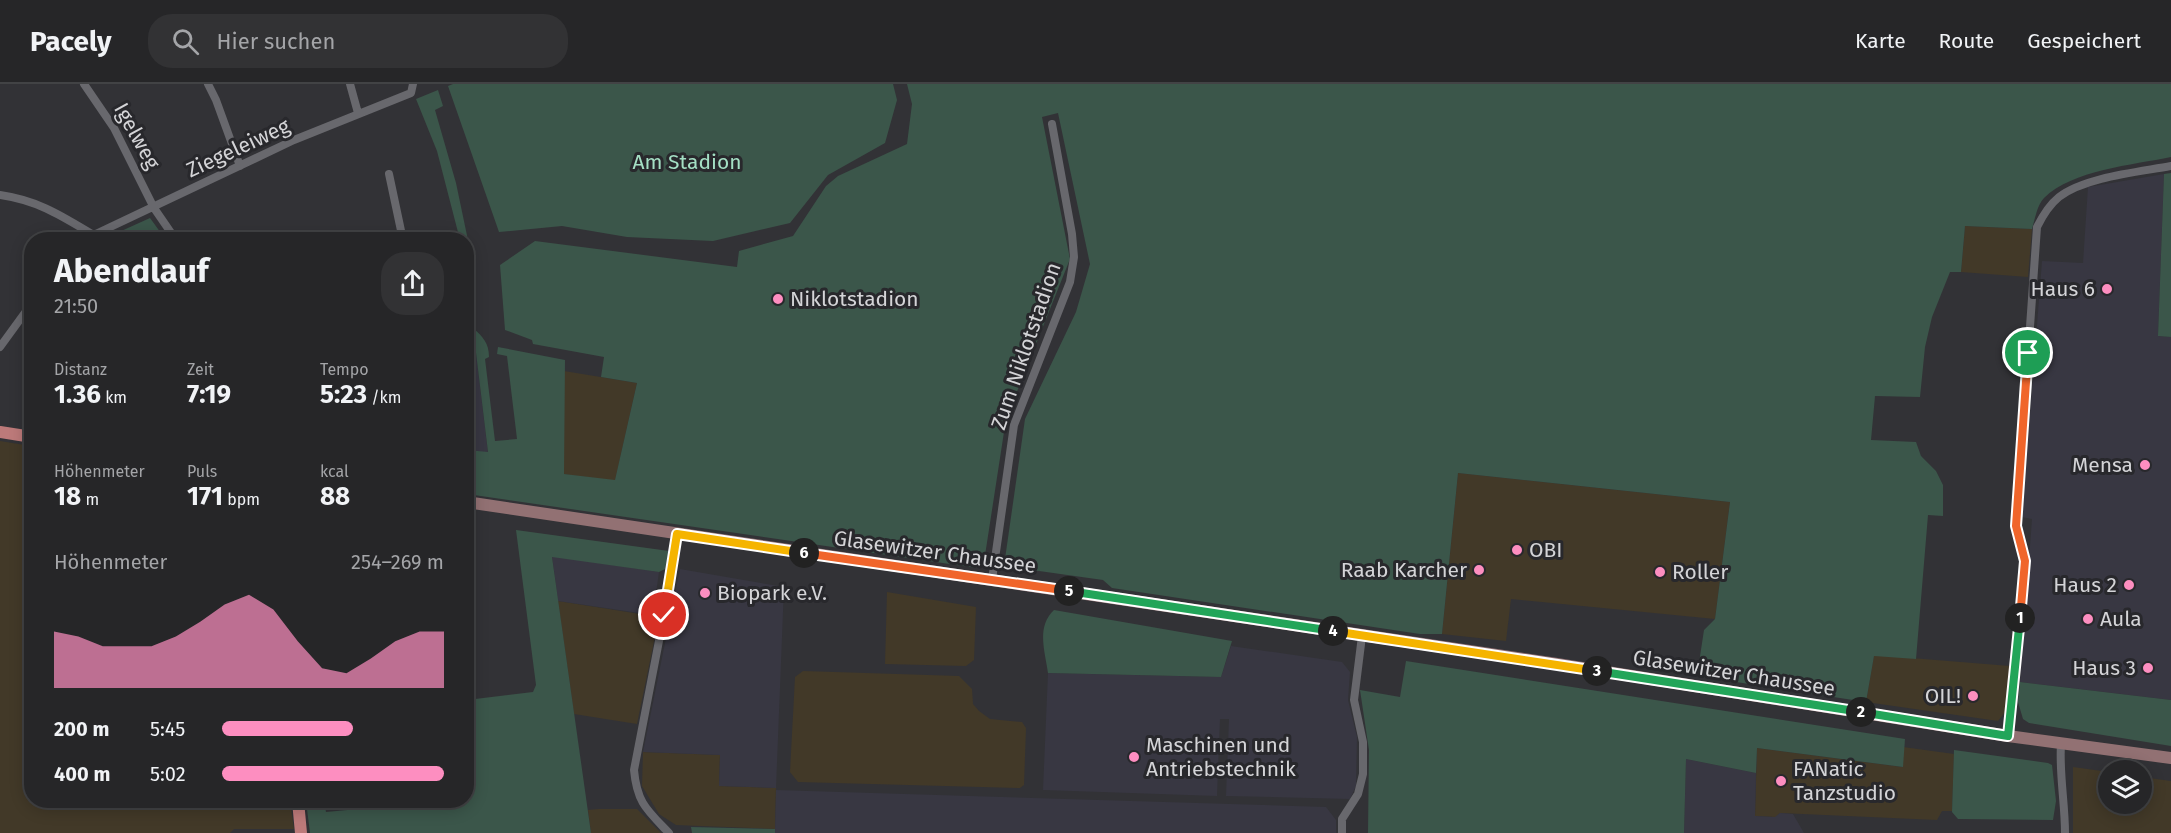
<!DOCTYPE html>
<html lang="de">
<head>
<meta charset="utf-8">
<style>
	:root { --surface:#262628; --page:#323234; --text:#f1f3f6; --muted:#a4a5a8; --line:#424345; --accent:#fd8ec0 }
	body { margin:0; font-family:"Fira Sans",sans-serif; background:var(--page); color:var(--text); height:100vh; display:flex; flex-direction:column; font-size:22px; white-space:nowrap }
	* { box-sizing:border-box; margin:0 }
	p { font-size:20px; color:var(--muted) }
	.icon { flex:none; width:33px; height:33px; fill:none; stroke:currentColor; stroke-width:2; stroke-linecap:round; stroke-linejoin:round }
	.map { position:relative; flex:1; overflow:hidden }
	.details { position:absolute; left:24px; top:148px; width:450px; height:576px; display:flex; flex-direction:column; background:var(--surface); border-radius:24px; box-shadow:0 3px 15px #0003,0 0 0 2px var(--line) }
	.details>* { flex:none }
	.buttons { position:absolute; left:2098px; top:676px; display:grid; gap:12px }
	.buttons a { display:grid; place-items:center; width:54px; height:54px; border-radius:50%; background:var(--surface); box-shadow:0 3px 15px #0003,0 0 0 2px var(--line); font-size:30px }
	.pin { position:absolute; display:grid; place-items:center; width:51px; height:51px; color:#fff; margin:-26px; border:3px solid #fff; border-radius:50%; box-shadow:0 2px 6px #0007 }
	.km { position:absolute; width:30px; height:30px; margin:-15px; border-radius:50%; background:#222; color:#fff; font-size:16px; line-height:30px; text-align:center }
	.round { display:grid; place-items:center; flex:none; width:63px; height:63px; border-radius:24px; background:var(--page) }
	.summary { display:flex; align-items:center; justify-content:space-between; height:102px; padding:0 30px }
	h1 { font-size:33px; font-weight:700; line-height:45px }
	.metrics { display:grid; grid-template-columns:repeat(3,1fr); gap:9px; height:102px; padding:6px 30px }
	.metrics div { display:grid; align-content:center }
	.metrics b { font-size:26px; font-weight:700 }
	.metrics small { font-size:16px; font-weight:400 }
	.metrics p { font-size:16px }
	.chart { height:168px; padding:12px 30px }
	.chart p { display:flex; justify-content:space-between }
	.chart svg { width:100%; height:108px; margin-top:6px; fill:var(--accent); opacity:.7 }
	ul { padding:0 30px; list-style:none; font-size:20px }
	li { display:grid; grid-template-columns:96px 72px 1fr; align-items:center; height:45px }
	li i { height:15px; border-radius:8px; background:var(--accent) }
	header { display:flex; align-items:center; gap:36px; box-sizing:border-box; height:84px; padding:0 30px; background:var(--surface); border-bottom:2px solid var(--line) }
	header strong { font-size:28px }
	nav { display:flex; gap:33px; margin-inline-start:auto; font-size:21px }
	.search { width:420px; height:54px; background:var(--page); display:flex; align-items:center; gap:15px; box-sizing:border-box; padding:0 21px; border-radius:24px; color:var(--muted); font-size:22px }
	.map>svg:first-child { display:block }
</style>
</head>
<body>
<header>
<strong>Pacely</strong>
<div class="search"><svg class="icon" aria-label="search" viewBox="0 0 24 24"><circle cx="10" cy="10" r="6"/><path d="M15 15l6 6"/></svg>Hier suchen</div>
<nav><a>Karte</a><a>Route</a><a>Gespeichert</a></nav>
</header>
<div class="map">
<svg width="2171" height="749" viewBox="0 0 2171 749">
	<rect width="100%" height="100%" fill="#323236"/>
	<path fill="#423928" d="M1965 142 2032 145 2028 193 1961 188Z
		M564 287 637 299 615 397 563 390Z
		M0 357 31 362 32 717H290L294 745H234L230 749H0Z
		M1458 389 1730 418 1715 535 1511 515 1506 557 1442 550Z
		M887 508 976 523 974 576 966 582 885 580Z
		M558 517 659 533 637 640 574 630Z
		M1874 571 2010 582 2006 627 1998 637 1866 618Z
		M803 587 959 592 972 605 973 620 979 627 990 635 1022 638 1026 644 1024 701 1020 704 798 698 790 688 795 593Z
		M1903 663 1954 670 1952 727H1942L1937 736 1780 729 1776 733 1755 732 1757 664 1902 683Z
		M643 668 720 671 719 702 776 704 775 745 676 741 659 730 642 702Z
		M2073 683 2109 688V720H2142V693L2171 697V749H2073Z
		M599 725H637L661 749H591L588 726Z"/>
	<path fill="#383742" d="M2164 90 2158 252 2171 253V616L2020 598 2032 435 2022 433 2042 177 2083 179 2088 103Z
		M473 244 488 369 467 366 466 245Z
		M552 472 659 488 653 531 558 517Z
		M680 485 784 503 776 704 719 702 720 671 643 668Z
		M1231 562 1342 578 1350 588 1348 616 1357 653 1356 702 1350 715 1226 712 1229 635H1220L1217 712 1043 706 1048 589 1221 593Z
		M1686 675 1756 689 1755 732 1775 733 1780 729 1793 730 1804 749H1684Z
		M776 706 1326 723 1336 736V749H775Z"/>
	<path fill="#3b564a" d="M453 0H893L897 16 885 59 828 91 790 139 713 157 627 153 562 142 499 148 448 2Z
		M907 0H2171V73C2133 81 2072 86 2044 114 2037 121 2035 135 2032 145L1965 142 1961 188H1950L1932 233 1925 263 1920 313 1875 312 1871 356 1916 358 1921 372 1936 387 1943 401V432L1928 431 1916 575 1874 572 1866 618 1697 592 1704 546 1715 535 1730 418 1458 389 1442 550H1420L1112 504 1103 496 1004 482 1025 335 1076 228 1090 180 1058 29 1042 33 1070 175 1006 335 984 478 977 484 467 410V366L488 368 473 244C483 253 489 259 489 273L485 275 495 357 517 355 507 272 497 270 498 263 565 276 564 390 615 396 637 299 601 293 604 273 533 260 532 256 505 246 500 181 535 157 737 183 739 167 793 152 826 102 838 92 907 60 912 20Z
		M438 6 443 22 435 26 456 99 473 180 467 183 466 156H460L437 67 416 15Z
		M2171 89V253L2158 252 2164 90Z
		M150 134 166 156H114L108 153Z
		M516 446 669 467 665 485 659 488 552 473 591 749H310L306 717H324L326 728 369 724 370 717H466L467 616 533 608 536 601Z
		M1054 526 1232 557 1221 593 1048 589C1045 567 1036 543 1054 526Z
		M1406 577 1905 655 1903 683 1757 664 1756 689 1686 675 1684 749H1368L1369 666 1360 606 1400 613Z
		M2020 598 2171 616V662L2029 639 2023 635 2018 618Z
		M1954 666 2048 679 2052 681 2056 717 2053 736 1958 735 1952 728Z
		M691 743 775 745V749H692Z"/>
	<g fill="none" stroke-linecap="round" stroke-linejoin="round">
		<path stroke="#68686d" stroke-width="8" d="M84 0 114 44 154 124 176 156
			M208 0 216 16 240 82
			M350 0 358 29
			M389 90 403 156
			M0 111C42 117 66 135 102 156
			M83 156 294 56 411 9 413 0
			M0 263 32 219
			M992 496 1014 341 1070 198 1074 173 1072 150 1052 40
			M2008 652 2025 477 2016 442 2037 143C2043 131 2049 121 2059 113 2085 93 2139 88 2171 82
			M2061 660C2059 689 2065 719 2065 749
			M365 717 366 720
			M669 749C647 726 637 719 634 686L664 531 677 451
			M1342 749V735L1358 710 1363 690V658L1354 616 1362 552"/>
		<path stroke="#927173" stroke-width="12" d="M466 418 1557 580 2008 652 2171 674"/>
		<path stroke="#bd7a7a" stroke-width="12" d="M0 348 32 353
			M298 717 301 749"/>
	</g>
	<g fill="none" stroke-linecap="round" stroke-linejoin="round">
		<defs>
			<path id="split-1" d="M2020 534 2025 477 2016 442 2028 269"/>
			<path id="split-2" d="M1861 628 2008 652 2020 534"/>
			<path id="split-3" d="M1597 587 1861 628"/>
			<path id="split-4" d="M1333 547 1597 587"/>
			<path id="split-5" d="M1069 507 1333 547"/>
			<path id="split-6" d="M804 469 1069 507"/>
			<path id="split-7" d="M664 531 677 450 804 469"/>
		</defs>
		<use href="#split-1" stroke="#fff" stroke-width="12"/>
		<use href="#split-2" stroke="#fff" stroke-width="12"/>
		<use href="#split-3" stroke="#fff" stroke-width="12"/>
		<use href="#split-4" stroke="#fff" stroke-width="12"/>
		<use href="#split-5" stroke="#fff" stroke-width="12"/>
		<use href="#split-6" stroke="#fff" stroke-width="12"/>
		<use href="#split-7" stroke="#fff" stroke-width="12"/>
		<use href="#split-1" stroke="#f0652b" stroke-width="8"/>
		<use href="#split-2" stroke="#22a559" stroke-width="8"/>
		<use href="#split-3" stroke="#22a559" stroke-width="8"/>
		<use href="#split-4" stroke="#f5b400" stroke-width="8"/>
		<use href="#split-5" stroke="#22a559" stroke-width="8"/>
		<use href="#split-6" stroke="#f0652b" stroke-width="8"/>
		<use href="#split-7" stroke="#f5b400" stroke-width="8"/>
	</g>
	<g fill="#fd8ec0" stroke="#28282c" stroke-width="2">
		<circle cx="2107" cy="205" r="6"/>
		<circle cx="778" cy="215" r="6"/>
		<circle cx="2145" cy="381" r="6"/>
		<circle cx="1517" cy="466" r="6"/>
		<circle cx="1479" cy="486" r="6"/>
		<circle cx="1660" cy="488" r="6"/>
		<circle cx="2129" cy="501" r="6"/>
		<circle cx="705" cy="509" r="6"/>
		<circle cx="2088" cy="535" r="6"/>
		<circle cx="2148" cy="584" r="6"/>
		<circle cx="1973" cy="612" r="6"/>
		<circle cx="1134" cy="673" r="6"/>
		<circle cx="1781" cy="697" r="6"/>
	</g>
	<g text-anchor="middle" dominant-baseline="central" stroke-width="6" stroke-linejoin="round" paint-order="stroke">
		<g font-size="21" fill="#d4d4d7" stroke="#28282c">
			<text transform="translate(137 52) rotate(61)">Igelweg</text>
			<text transform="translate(238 64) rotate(-25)">Ziegeleiweg</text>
			<text transform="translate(1026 262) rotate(-71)">Zum Niklotstadion</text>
			<text transform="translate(935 468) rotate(8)">Glasewitzer Chaussee</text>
			<text transform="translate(1734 589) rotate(9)">Glasewitzer Chaussee</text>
		</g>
		<g font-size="21" fill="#a4dfc4" stroke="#28282c">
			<text x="687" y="78">Am Stadion</text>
		</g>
		<g font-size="21" fill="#d4d4d7" stroke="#28282c" text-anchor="start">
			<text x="2095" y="205" text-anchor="end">Haus 6</text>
			<text x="790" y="215">Niklotstadion</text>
			<text x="2133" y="381" text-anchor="end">Mensa</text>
			<text x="1529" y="466">OBI</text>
			<text x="1467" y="486" text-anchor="end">Raab Karcher</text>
			<text x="1672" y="488">Roller</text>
			<text x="2117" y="501" text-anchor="end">Haus 2</text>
			<text x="717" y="509">Biopark e.V.</text>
			<text x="2100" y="535">Aula</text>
			<text x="2136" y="584" text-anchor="end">Haus 3</text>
			<text x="1961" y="612" text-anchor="end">OIL!</text>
			<text x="1146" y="661">Maschinen und<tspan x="1146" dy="24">Antriebstechnik</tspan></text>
			<text x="1793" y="685">FANatic<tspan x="1793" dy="24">Tanzstudio</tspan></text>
		</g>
	</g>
</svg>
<div class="buttons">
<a><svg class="icon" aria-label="layers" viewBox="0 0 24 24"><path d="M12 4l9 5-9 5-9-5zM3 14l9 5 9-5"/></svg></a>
</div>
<div class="pin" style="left:2028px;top:269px;background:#1e9e55"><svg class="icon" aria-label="arrive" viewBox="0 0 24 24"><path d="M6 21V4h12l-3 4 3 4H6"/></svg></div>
<div class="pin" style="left:664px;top:531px;background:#d93025"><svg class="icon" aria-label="check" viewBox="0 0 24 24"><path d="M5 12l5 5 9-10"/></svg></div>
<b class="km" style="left:2020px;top:534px">1</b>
<b class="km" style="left:1861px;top:628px">2</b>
<b class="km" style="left:1597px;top:587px">3</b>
<b class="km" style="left:1333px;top:547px">4</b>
<b class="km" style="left:1069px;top:507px">5</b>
<b class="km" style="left:804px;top:469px">6</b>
<section class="details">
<div class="summary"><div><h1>Abendlauf</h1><p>21:50</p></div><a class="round"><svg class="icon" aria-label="share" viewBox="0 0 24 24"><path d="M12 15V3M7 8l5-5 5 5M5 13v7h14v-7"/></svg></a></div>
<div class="metrics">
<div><p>Distanz</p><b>1.36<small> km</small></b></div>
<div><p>Zeit</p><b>7:19</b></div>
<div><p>Tempo</p><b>5:23<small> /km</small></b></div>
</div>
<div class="metrics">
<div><p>Höhenmeter</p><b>18<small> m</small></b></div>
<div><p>Puls</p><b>171<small> bpm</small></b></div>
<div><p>kcal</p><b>88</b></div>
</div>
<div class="chart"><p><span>Höhenmeter</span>254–269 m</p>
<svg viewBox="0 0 160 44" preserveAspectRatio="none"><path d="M0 44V21L10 23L20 27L30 27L40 27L50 23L60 17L70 10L80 6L90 12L100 25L110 36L120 38L130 32L140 25L150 21L160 21V44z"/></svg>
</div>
<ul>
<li><b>200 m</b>5:45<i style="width:59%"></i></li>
<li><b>400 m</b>5:02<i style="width:100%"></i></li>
</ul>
</section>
</div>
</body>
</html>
